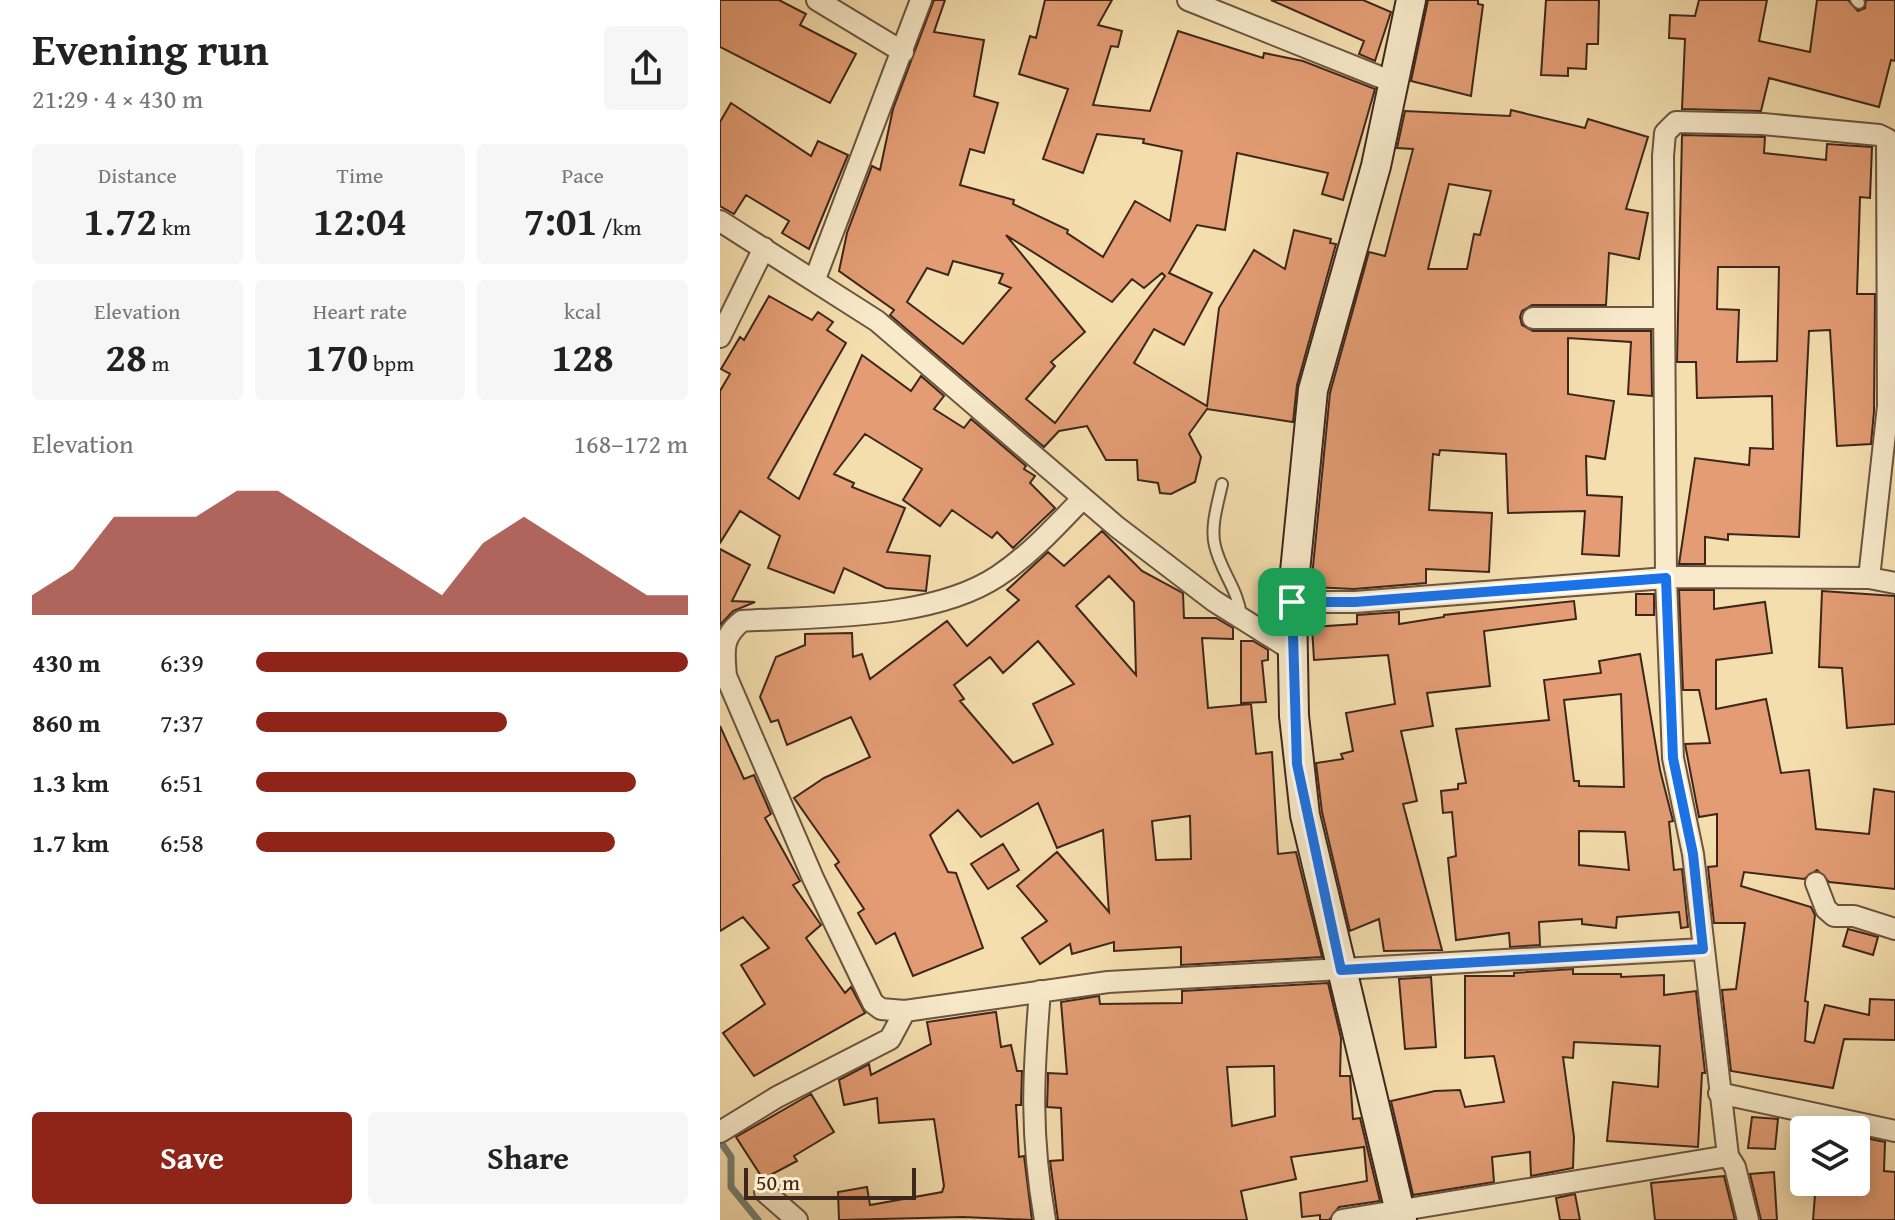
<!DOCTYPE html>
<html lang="en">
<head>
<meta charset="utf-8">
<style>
	:root { --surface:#fff; --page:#f6f6f6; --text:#222; --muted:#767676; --accent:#8f2418 }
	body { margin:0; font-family:"Gentium Book Plus",serif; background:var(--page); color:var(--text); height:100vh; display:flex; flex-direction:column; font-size:30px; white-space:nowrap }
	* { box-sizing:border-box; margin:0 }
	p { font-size:26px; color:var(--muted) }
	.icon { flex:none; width:44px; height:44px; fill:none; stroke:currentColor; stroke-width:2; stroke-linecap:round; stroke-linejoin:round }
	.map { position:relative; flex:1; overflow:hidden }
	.details { display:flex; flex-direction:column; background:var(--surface); width:720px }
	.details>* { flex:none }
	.buttons { position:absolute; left:1070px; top:1116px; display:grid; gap:16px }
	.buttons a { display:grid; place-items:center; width:80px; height:80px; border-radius:8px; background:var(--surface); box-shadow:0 4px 20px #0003; font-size:40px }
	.scale { position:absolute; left:24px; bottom:20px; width:172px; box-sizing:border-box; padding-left:8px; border:4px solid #3d261b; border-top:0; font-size:22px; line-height:28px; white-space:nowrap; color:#3d261b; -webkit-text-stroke:6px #f8eaca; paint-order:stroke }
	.pin { position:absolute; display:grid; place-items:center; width:68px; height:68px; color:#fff; margin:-34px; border-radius:16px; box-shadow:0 4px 12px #0006 }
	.round { display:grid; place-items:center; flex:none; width:84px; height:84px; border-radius:8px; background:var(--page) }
	.head { display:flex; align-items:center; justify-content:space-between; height:136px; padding:0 32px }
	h1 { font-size:44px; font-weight:800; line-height:60px }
	.stats { display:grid; grid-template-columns:repeat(3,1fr); gap:12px; height:136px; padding:8px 32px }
	.stats div { display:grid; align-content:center; border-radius:8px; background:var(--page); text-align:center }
	.stats b { font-size:40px; font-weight:800 }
	.stats small { font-size:22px; font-weight:400 }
	.stats p { font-size:22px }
	.chart { height:224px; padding:16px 32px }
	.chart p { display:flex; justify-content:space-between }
	.chart svg { width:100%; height:144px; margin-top:8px; fill:var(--accent); opacity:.7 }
	.action { display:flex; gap:16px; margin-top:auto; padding:16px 32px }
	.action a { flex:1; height:92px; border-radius:8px; background:var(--accent); color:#fff; font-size:32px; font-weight:800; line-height:92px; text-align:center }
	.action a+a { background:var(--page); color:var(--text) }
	ul { padding:0 32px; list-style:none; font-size:26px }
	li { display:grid; grid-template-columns:128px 96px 1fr; align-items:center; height:60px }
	li i { height:20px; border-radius:10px; background:var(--accent) }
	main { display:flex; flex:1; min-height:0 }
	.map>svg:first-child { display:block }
</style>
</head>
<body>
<main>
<section class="details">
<div class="head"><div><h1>Evening run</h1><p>21:29 · 4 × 430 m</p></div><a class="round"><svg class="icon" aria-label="share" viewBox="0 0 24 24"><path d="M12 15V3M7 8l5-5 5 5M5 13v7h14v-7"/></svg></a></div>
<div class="stats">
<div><p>Distance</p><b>1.72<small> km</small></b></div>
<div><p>Time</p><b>12:04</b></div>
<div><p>Pace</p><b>7:01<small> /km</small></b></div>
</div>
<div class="stats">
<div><p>Elevation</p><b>28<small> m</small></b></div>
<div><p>Heart rate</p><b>170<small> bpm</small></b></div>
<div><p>kcal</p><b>128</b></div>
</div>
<div class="chart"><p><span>Elevation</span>168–172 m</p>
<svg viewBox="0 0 160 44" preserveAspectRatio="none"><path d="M0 44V38L10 30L20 14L30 14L40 14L50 6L60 6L70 14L80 22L90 30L100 38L110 22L120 14L130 22L140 30L150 38L160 38V44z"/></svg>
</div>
<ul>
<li><b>430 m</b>6:39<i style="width:100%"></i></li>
<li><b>860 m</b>7:37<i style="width:58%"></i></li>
<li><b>1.3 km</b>6:51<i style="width:88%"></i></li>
<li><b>1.7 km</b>6:58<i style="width:83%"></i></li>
</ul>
<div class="action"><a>Save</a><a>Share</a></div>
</section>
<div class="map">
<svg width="1175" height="1220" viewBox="0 0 1175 1220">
	<rect width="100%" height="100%" fill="#f5deae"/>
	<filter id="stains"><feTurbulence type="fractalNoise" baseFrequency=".0025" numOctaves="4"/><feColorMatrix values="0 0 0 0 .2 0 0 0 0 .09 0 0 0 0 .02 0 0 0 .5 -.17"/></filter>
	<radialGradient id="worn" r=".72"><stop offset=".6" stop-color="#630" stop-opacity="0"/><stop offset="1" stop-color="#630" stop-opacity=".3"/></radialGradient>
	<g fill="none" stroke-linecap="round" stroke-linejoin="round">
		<path stroke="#777f74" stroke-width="7" d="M0 1141 11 1157V1187L38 1220"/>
	</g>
	<path fill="#e39c73" stroke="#3d261b" stroke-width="2" fill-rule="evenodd" d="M0 0H59L86 14 80 25 136 54 110 103 0 47Z
		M214 0H225L214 32 264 40 254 96 278 103 264 153 250 149 240 185 294 200 293 204 348 230 347 233 383 257 415 201 450 221 462 151 423 143 424 139 377 134 363 173 323 159 348 89 299 74 310 36 316 38 325 0H392L378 25 402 31 398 47 391 46 373 105 430 111 458 31 543 58 544 53 583 61 655 89 623 200 602 194 608 173 517 153 505 230 477 225 449 273 492 293 464 345 434 329 414 363 487 406 499 308 534 250 565 269 574 230 611 239 610 243 616 244 577 385 573 422 487 409 469 434 481 457 475 482 451 494 440 493 438 483 418 480 417 460H386L367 426 339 431 324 447 170 315 174 310 119 271 127 233 152 166 160 170 173 109ZM286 235 392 302 412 279 424 288 442 273 445 276 335 423 306 399 335 366 331 362 365 332ZM233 261 283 274 279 283 291 288 243 344 187 302 207 268 228 275Z
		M551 0H643L671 12 655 61 639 54 644 41Z
		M708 0H758V4L763 5 751 96 691 81Z
		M826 0H879L878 44H867L866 69 848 68V76L821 75Z
		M979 0H1047L1039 41 1090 52 1097 0H1128L1138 11 1145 8 1146 0H1175V61L1171 60 1159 107 1049 78 1041 111 962 109 965 39 949 38 950 15 975 16Z
		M11 103 91 156 98 141 128 155 89 249 62 233 69 221 26 195 14 214 0 206V122Z
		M791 110 865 128 868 119 928 137 906 209 928 213 919 259 889 253 886 305H812L802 311 800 317 802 325 813 331H931L932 396 908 394 911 342 848 338V394L894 401 885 459 866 456 867 495 902 497 899 556 862 554 865 511 788 513 786 454 720 450 719 455 713 454 709 510 772 513 769 572 706 569V583L634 589 591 587 610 393 649 252 665 256 693 149 677 148 685 111 790 116ZM729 184 771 191 760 235 754 234 747 269H708Z
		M962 135 1045 137 1044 153 1106 160 1107 144 1152 147 1150 198 1140 197 1137 294H1155L1154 411 1151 444 1117 446 1110 330 1089 331 1079 537 1008 534V540L985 537V564H959L975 458 1029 465 1030 448 1053 449 1052 396 977 398 976 362H957ZM998 267H1059L1057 361 1017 362 1019 310 997 309Z
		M49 296 92 320 98 312 113 322 107 330 126 343 48 478 79 499 142 355 191 391 201 376 224 396 214 409 244 428 251 419 306 466 304 469 315 476 310 483 335 508 293 548 277 532 272 538 232 510 220 526 183 500 202 469 145 434 114 474 134 483 132 487 185 508 167 552 210 556 206 591 166 588 124 568 114 593 48 568 60 536 20 511 0 543V391L10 374 1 369 20 337 24 340Z
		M382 531 422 571 463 593 464 618H496L513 628V639L482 638 488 708 531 704 536 754 552 752 558 854 576 852 602 957 461 965V947L394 951V942L352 954 350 944 320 964 302 938 327 921 297 886 337 852 389 912 383 830 337 848 318 803 261 837 238 810 210 835 228 872 236 873 263 948 193 976 175 933 156 944 138 913 144 909 115 865 119 862 74 798 104 778 150 757 131 717 67 745 58 720 51 722 40 697 56 657 85 645V634L132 633 133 657 142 654 150 679 227 621 247 646 299 600 287 590 328 552 344 566ZM389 576 414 602 416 675 356 606ZM318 641 354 684 313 704 333 744 293 763 240 701 244 699 234 685 270 657 283 673ZM470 816 471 859 436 860 432 821Z
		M0 549 30 565 12 601 35 602 13 611 0 625Z
		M959 590H994V609L1045 602 1052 653 996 660V709L1046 699 1061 773 1089 770 1096 829 1149 834 1154 789 1175 792V889L1109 882 1097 870 1084 879 1024 872 1021 886 1091 907 1095 915 1085 1001 1088 1002 1085 1041 1094 1043 1105 1005 1149 1015 1150 999 1175 1000V1040L1124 1039 1113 1088 1011 1071 1002 990 1016 989 1025 923H994L988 867 997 866V814L979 817 965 744 990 743 979 690H963Z
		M1102 591 1175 596V724L1127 728 1122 668 1099 667Z
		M916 594H934V615H916Z
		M854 601 856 619 764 631 770 686 707 693 713 726 681 731 697 801 683 804 722 950 664 951 659 919 630 931 602 812 596 763 623 759 621 754 633 751 626 713 675 704 668 655 594 660 592 627 637 624V615L679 612V624L724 617V615Z
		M521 641H533L548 650V660L542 661 546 702 521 703Z
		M920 654 940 770 953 821 949 822 954 870 962 869 968 927 961 928 959 912 897 917 896 928 862 924V919L819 922 820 945 790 947 789 933 736 940 728 858 736 856 732 812 723 813 721 791 738 789V784L746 783 736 729 829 720 824 680 881 673 879 661ZM901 694 904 787 859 786V781H854L844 700ZM859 831 905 832 909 870 859 865Z
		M0 726 24 779 34 775 51 814 45 818 80 881 73 885 101 925 86 938 125 993 131 987 145 1013 34 1076 3 1033 45 1004 21 965 49 948 23 917 0 931Z
		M283 844 299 870 268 889 251 864Z
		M1128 929 1158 937 1153 955 1123 946Z
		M853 969V974H901V977L944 975V995L976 991 985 1073H982L978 1147 887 1141 893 1082 938 1087 940 1046 854 1042 853 1058 843 1057 854 1137 853 1168 811 1176 810 1152 772 1157 774 1182 693 1195 671 1101 715 1091 740 1090 745 1107 784 1102 774 1056 745 1058V976H794V973Z
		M711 977 716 1047 685 1049 679 979Z
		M608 983 621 1038 620 1076H630L633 1119 640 1118 660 1201 619 1207 609 1220H600V1215L582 1217 580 1193 647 1181 644 1147 571 1157 576 1179 521 1191 527 1220H338L330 1161 343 1160 341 1108 327 1107 328 1079V1073L347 1074 341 1002 379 996 380 1004 462 1003V991ZM554 1066 555 1116 512 1126 507 1067Z
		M276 1012 281 1047 291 1045 297 1071H302L301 1105H296L299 1157 304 1156 312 1220 243 1217 119 1220 118 1192 147 1187 150 1205 222 1192 224 1186 214 1119 159 1123 157 1098 124 1105 119 1080 149 1064 151 1075 211 1044 207 1022Z
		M91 1094 114 1132 74 1156 77 1161 43 1179 16 1137Z
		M1032 1117 1058 1119 1055 1149 1028 1148Z
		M1136 1136 1165 1142 1164 1171 1175 1172V1220H1093L1096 1182H1136Z
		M1054 1172 1057 1220H1041L1030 1174Z
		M1004 1176 1015 1220H935L931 1183Z
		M855 1194 860 1220H840L836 1198Z"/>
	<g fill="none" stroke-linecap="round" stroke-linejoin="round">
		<defs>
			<path id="lane" d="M1136 0 1139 3
				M502 484C498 503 490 527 495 546 501 572 518 589 521 616"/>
			<path id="street" d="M97 0 183 52
				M468 0 675 83
				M0 221 157 321 397 527 494 601 572 650
				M95 279 201 0
				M813 318H944
				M0 337 44 248
				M363 498C336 526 311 554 278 576 212 620 100 616 22 621 1 637 4 652 6 676L93 878 153 1003 161 1009 185 1011 388 982 983 949
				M572 602H635L959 577 1149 578 1175 583
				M1096 883 1106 909 1114 916H1134L1175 929
				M320 991C313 1076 310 1135 325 1220
				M999 1093 1175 1131
				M0 1132 57 1097 170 1039 185 1011
				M45 1192 77 1220
				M622 1220 1008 1156
				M1028 1220 1015 1167 1008 1156 973 854 953 758 946 578 943 156 945 133 956 122 1043 124 1159 135 1167 139 1168 406 1149 578"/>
			<path id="secondary" d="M682 1220 585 815 574 716 572 602 593 390 656 166 691 0"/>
		</defs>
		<use href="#lane" stroke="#6b5440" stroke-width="14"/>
		<use href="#street" stroke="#6b5440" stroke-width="24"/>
		<use href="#secondary" stroke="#3d261b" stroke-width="32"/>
		<use href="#lane" stroke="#f8eaca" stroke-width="10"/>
		<use href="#street" stroke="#f8eaca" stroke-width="20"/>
		<use href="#secondary" stroke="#f8eaca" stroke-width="28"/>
	</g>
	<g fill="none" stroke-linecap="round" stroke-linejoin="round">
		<defs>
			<path id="route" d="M946 578 953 758 973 854 983 949 621 970 577 764 572 602H635Z"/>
		</defs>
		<use href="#route" stroke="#fff" stroke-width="16"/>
		<use href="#route" stroke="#1a73e8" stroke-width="10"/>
	</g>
	<rect width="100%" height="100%" filter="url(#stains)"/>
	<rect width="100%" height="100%" fill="url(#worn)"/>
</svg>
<div class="buttons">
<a><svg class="icon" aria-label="layers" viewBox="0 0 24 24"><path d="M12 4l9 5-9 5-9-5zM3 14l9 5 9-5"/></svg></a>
</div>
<div class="scale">50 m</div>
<div class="pin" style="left:572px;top:602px;background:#1e9e55"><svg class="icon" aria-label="arrive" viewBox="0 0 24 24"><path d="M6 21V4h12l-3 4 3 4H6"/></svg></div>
</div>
</main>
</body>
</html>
